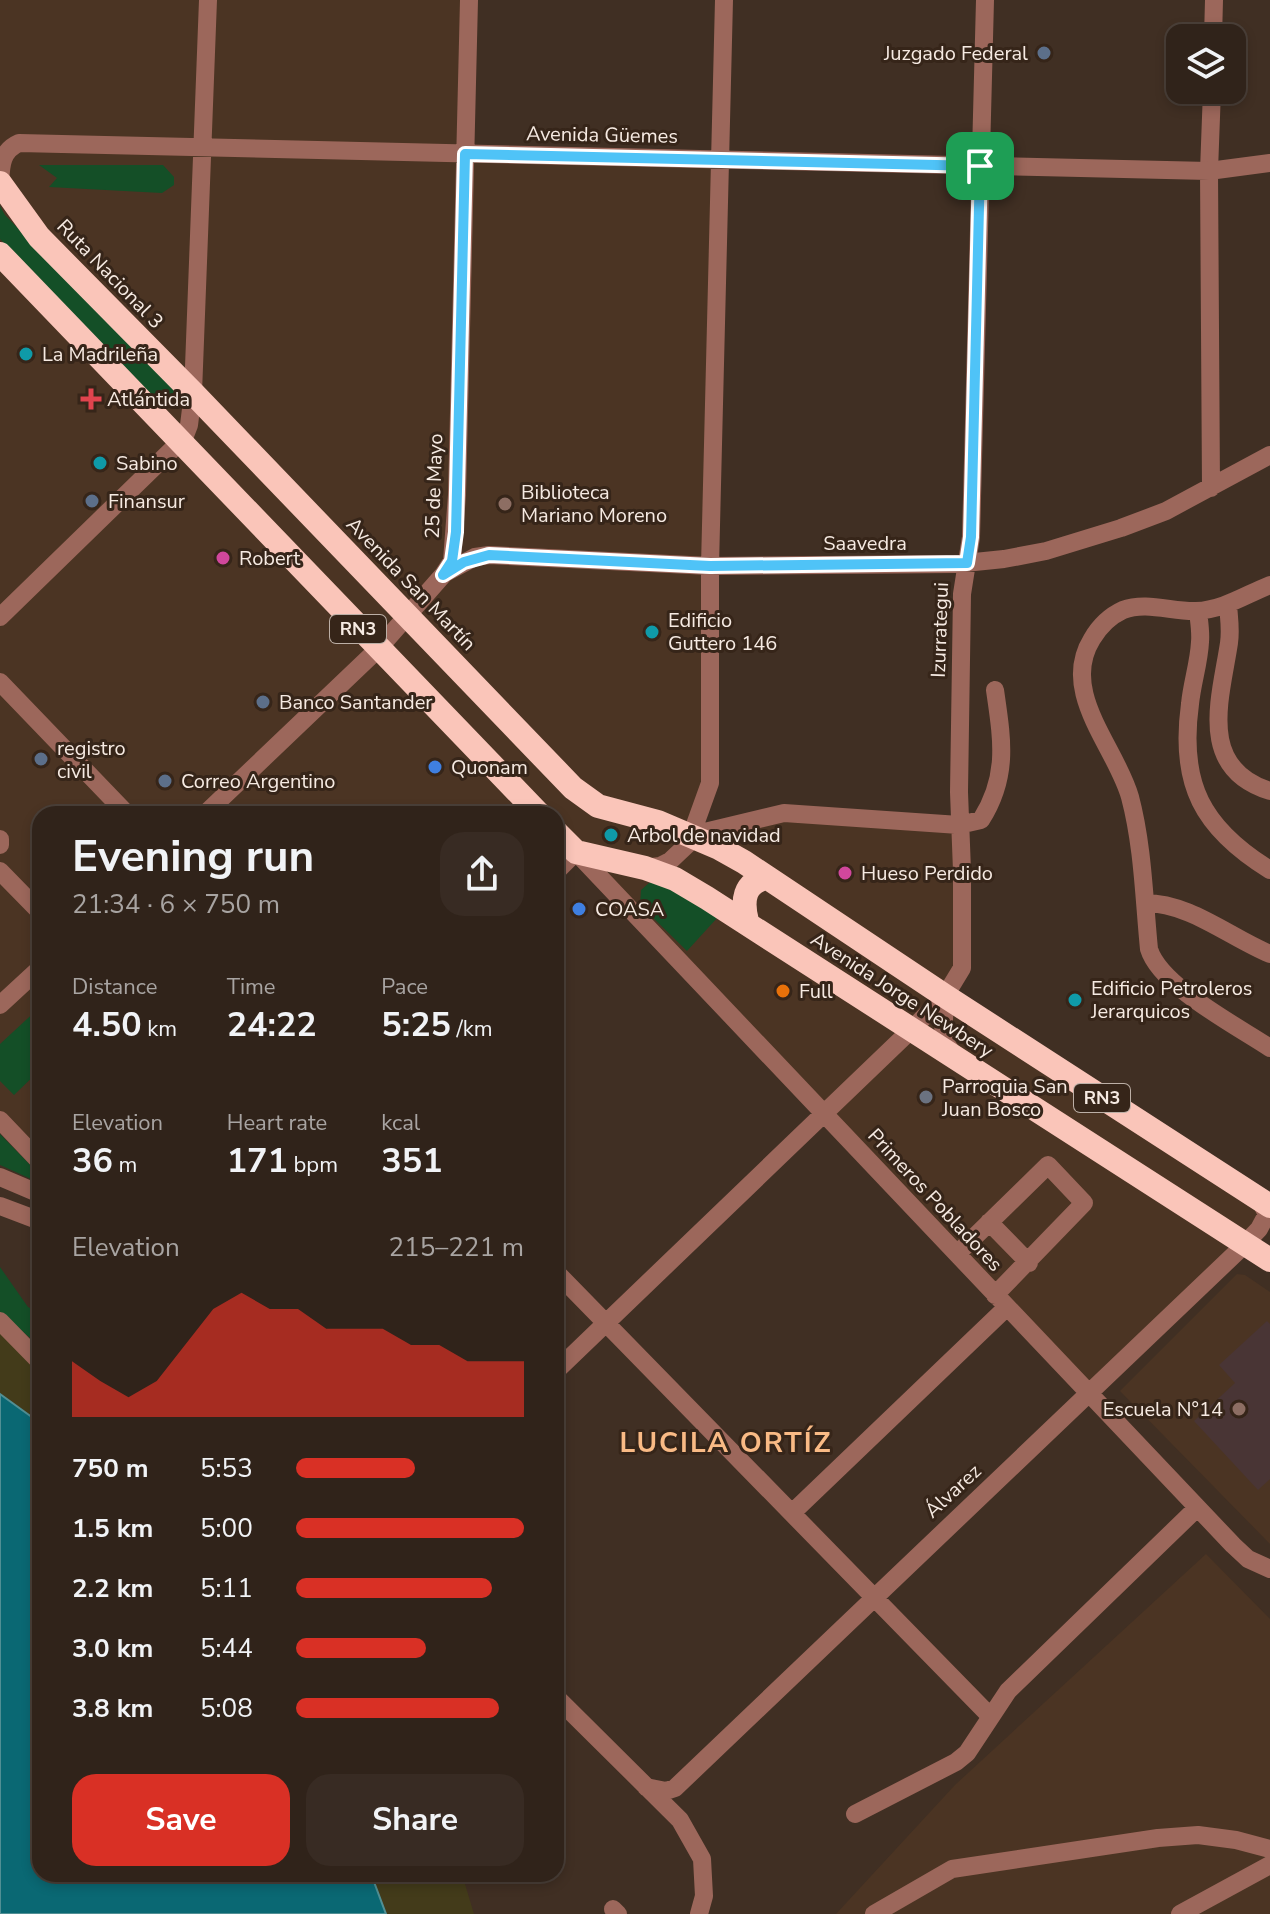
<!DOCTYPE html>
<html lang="en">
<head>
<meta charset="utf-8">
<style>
	:root { --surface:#30231a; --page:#382b23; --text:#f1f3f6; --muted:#a8a4a2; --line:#4b4039; --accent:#d93025 }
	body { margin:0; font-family:"Nunito Sans",sans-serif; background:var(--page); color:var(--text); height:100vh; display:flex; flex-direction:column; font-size:30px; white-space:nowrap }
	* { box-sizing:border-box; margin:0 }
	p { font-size:26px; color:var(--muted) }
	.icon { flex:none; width:44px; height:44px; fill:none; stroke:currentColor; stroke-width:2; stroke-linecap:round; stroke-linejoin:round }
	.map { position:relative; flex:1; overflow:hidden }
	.details { position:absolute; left:32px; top:806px; width:532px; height:1076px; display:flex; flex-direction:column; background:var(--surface); border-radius:24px; box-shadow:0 4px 12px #0003,0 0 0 2px var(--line) }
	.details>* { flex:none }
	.buttons { position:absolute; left:1166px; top:24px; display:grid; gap:16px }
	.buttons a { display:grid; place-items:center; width:80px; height:80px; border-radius:16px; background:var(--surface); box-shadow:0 4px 12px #0003,0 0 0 2px var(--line); font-size:40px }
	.pin { position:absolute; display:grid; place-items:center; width:68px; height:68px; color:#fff; margin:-34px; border-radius:16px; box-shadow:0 4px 12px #0006 }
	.round { display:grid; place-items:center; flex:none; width:84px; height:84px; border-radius:24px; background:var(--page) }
	.summary { display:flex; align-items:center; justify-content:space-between; height:136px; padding:0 40px }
	h1 { font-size:44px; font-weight:700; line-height:60px }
	.metrics { display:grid; grid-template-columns:repeat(3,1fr); gap:12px; height:136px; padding:8px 40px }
	.metrics div { display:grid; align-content:center }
	.metrics b { font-size:34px; font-weight:700 }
	.metrics small { font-size:22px; font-weight:400 }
	.metrics p { font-size:22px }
	.chart { height:224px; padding:16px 40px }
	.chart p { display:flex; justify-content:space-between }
	.chart svg { width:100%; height:144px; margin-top:8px; fill:var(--accent); opacity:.7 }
	.action { display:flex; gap:16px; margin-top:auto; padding:16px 40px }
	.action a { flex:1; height:92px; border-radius:24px; background:var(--accent); color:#fff; font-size:32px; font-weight:700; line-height:92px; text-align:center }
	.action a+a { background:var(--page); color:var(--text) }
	ul { padding:0 40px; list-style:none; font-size:26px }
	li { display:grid; grid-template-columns:128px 96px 1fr; align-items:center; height:60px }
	li i { height:20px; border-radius:10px; background:var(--accent) }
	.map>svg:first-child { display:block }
</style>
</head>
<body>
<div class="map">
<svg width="1270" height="1914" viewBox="0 0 1270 1914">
	<rect width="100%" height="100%" fill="#402f23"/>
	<path fill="#4b3423" d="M0 0H469L465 154 720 159 710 783 693 835 748 821 959 825 963 948 946 997 1267 1214 1089 1393 576 852 556 872V814H40V1162L0 1120Z
		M1237 1274 1245 1275 1270 1292V1544L1120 1391Z
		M1206 1554 1270 1619V1914H836L955 1785Z"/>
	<path fill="#493535" d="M1267 1321 1270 1324V1479L1258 1490 1194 1421 1235 1383 1219 1365Z"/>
	<path fill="#144f27" d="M39 165H163L174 177V185L162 193 49 187 57 178Z
		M0 206 5 215 175 391 178 396 167 406 162 405 0 239Z
		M656 881 718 917 687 951 640 905 641 890 649 883Z
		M40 1007V1070L14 1095 0 1081V1044Z
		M0 1134 40 1175V1183L0 1165Z
		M0 1267 28 1307 40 1313V1346L0 1313Z"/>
	<path fill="#433b1a" d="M0 1332 40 1364V1491L0 1459Z
		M337 1874H462L474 1914H343Z"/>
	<path fill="#0a6873" stroke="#518f94" stroke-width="2" d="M0 1394 40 1423V1874H371L386 1914H0Z"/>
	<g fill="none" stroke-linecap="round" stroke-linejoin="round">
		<path stroke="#9c675b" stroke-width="18" d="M1213 38 1214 0
			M0 183C1 166 1 151 19 143L1209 171 1270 163
			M1211 488 1209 171 1212 90
			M445 573 475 557 489 555 710 566 955 564 1004 559 1046 551 1121 528 1166 511 1270 455
			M1270 585C1245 595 1223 610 1196 611 1173 612 1146 601 1123 610 1110 616 1099 627 1092 639 1059 692 1116 747 1130 797 1143 846 1144 899 1149 949 1160 986 1237 1026 1270 1048
			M1228 605C1229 618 1231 630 1229 643 1221 697 1196 768 1270 791
			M1198 611C1199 621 1201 632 1200 642 1199 663 1192 683 1190 704 1179 784 1202 828 1270 870
			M0 617 184 438 189 425 193 393 208 0
			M0 682 127 814
			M205 814 378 649 443 575 452 561 457 495 469 0
			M692 835 784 813 959 825 981 820C1009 776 1002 739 995 690
			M0 839V845
			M645 868 660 866 670 861 688 844 710 783V566L724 0
			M0 871 40 912
			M556 872 576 852 1233 1545 1248 1559 1270 1569
			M1145 903C1190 903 1229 937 1270 954
			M945 996C947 1022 935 1034 955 1056
			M0 1005 40 968
			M0 1120 40 1162
			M0 1177 40 1194
			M0 1206 40 1221
			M989 1222 1029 1263
			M957 1254 1048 1165 1084 1203 995 1295
			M556 1272 990 1716
			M0 1321 40 1362
			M556 1371 912 1029 945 996 962 968V871L959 792 962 594 971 537 985 0
			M792 1513 1006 1308
			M556 1697 680 1820 702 1859 704 1896 699 1914
			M646 1787 666 1791 675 1788 1238 1251 1259 1229 1267 1214 1259 1199
			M855 1814 956 1762 967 1753 1008 1691 1197 1508
			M613 1909 618 1914
			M874 1914 952 1869 1158 1838 1198 1835 1236 1840 1270 1849
			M1180 1914 1270 1865"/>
		<path stroke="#fac5b9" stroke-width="24" d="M0 183 39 237 193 393 573 788 598 806 658 822 719 848 744 862 945 996 1270 1206
			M0 254 539 814
			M556 832 576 852 645 868 675 879 707 898 1270 1260
			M747 921C742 902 743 882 767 878"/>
	</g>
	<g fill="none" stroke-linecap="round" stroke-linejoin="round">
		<defs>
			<path id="route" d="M465 154 980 166 971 537 967 563 710 566 489 555 464 562 443 575 452 561 456 532Z"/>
		</defs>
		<use href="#route" stroke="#fff" stroke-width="16"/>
		<use href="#route" stroke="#4fc3f7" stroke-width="10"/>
	</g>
	<g fill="#5c6f8a" stroke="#362519" stroke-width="3">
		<circle cx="1044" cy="53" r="8"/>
		<circle cx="92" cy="501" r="8"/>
		<circle cx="263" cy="702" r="8"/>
		<circle cx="41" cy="759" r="8"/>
		<circle cx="165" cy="781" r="8"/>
	</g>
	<g fill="#0f9aa8" stroke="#362519" stroke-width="3">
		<circle cx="26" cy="354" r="8"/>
		<circle cx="100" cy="463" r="8"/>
		<circle cx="652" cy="632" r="8"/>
		<circle cx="611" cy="835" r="8"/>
		<circle cx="1075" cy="1000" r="8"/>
	</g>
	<path fill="#e0444e" stroke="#362519" stroke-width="3" d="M87 387h8v8h8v8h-8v8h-8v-8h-8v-8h8z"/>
	<g fill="#8d6e63" stroke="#362519" stroke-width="3">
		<circle cx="505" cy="504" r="8"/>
		<circle cx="1239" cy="1409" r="8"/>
	</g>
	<g fill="#d1479c" stroke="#362519" stroke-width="3">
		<circle cx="223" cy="558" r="8"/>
		<circle cx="845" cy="873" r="8"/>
	</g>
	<g fill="#3f7fe0" stroke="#362519" stroke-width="3">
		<circle cx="435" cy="767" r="8"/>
		<circle cx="579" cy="909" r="8"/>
	</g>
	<circle fill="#e8710a" stroke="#362519" stroke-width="3" cx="783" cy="991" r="8"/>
	<circle fill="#6b7280" stroke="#362519" stroke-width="3" cx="926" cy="1097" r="8"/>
	<g text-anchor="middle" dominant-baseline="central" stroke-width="6" stroke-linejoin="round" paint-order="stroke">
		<g fill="#362519" stroke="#bcafa6" stroke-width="2">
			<rect x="330" y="615" width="56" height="28" rx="6"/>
			<rect x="1074" y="1084" width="56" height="28" rx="6"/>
		</g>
		<g font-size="18" font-weight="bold" fill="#f6eae2">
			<text x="358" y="629">RN3</text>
			<text x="1102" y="1098">RN3</text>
		</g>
		<g font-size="20" fill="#f6eae2" stroke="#362519" text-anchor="start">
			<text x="1028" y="53" text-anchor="end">Juzgado Federal</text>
			<text x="42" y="354">La Madrileña</text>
			<text x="107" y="399">Atlántida</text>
			<text x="116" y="463">Sabino</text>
			<text x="521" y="492">Biblioteca<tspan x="521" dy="23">Mariano Moreno</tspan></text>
			<text x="108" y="501">Finansur</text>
			<text x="239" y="558">Robert</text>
			<text x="668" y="620">Edificio<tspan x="668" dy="23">Guttero 146</tspan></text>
			<text x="279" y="702">Banco Santander</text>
			<text x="57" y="748">registro<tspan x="57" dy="23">civil</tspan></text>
			<text x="451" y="767">Quonam</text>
			<text x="181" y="781">Correo Argentino</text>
			<text x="627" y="835">Arbol de navidad</text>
			<text x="861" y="873">Hueso Perdido</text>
			<text x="595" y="909">COASA</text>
			<text x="1091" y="988">Edificio Petroleros<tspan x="1091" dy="23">Jerarquicos</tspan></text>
			<text x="799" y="991">Full</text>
			<text x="942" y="1086">Parroquia San<tspan x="942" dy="23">Juan Bosco</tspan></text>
			<text x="1223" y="1409" text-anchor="end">Escuela N°14</text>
		</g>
		<g font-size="20" fill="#f6eae2" stroke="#362519">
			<text transform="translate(602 135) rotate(1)">Avenida Güemes</text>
			<text transform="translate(110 274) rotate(46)">Ruta Nacional 3</text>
			<text transform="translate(434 486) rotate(-88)">25 de Mayo</text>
			<text x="865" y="543">Saavedra</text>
			<text transform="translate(411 584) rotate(46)">Avenida San Martín</text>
			<text transform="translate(940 630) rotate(-88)">Izurrategui</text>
			<text transform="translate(902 995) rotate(33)">Avenida Jorge Newbery</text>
			<text transform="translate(935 1200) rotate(47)">Primeros Pobladores</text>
			<text transform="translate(953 1491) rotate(-43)">Álvarez</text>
		</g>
		<g font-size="28" font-weight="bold" letter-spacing="2" fill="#f9ba85" stroke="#362519">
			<text x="726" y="1443">LUCILA ORTÍZ</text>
		</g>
	</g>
</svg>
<div class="buttons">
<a><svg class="icon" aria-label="layers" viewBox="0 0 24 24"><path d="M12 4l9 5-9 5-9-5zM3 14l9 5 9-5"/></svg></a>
</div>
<div class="pin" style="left:980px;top:166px;background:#1e9e55"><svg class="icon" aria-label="arrive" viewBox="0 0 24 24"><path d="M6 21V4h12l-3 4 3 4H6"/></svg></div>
<section class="details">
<div class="summary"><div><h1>Evening run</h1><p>21:34 · 6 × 750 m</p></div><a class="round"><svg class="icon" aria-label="share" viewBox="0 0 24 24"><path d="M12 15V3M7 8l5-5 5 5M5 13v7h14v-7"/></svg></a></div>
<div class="metrics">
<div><p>Distance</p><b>4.50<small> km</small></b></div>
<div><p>Time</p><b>24:22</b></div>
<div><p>Pace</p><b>5:25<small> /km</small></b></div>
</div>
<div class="metrics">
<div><p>Elevation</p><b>36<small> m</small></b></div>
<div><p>Heart rate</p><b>171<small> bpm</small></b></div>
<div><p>kcal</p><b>351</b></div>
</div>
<div class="chart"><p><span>Elevation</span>215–221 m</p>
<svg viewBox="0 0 160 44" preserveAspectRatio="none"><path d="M0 44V27L10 33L20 38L30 33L40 22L50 11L60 6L70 11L80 11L90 17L100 17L110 17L120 22L130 22L140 27L150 27L160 27V44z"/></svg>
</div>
<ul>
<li><b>750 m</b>5:53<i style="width:52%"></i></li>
<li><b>1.5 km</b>5:00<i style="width:100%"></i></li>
<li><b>2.2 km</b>5:11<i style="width:86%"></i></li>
<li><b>3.0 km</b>5:44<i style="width:57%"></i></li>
<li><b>3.8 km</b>5:08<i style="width:89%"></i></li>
</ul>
<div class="action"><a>Save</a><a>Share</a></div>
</section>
</div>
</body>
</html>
